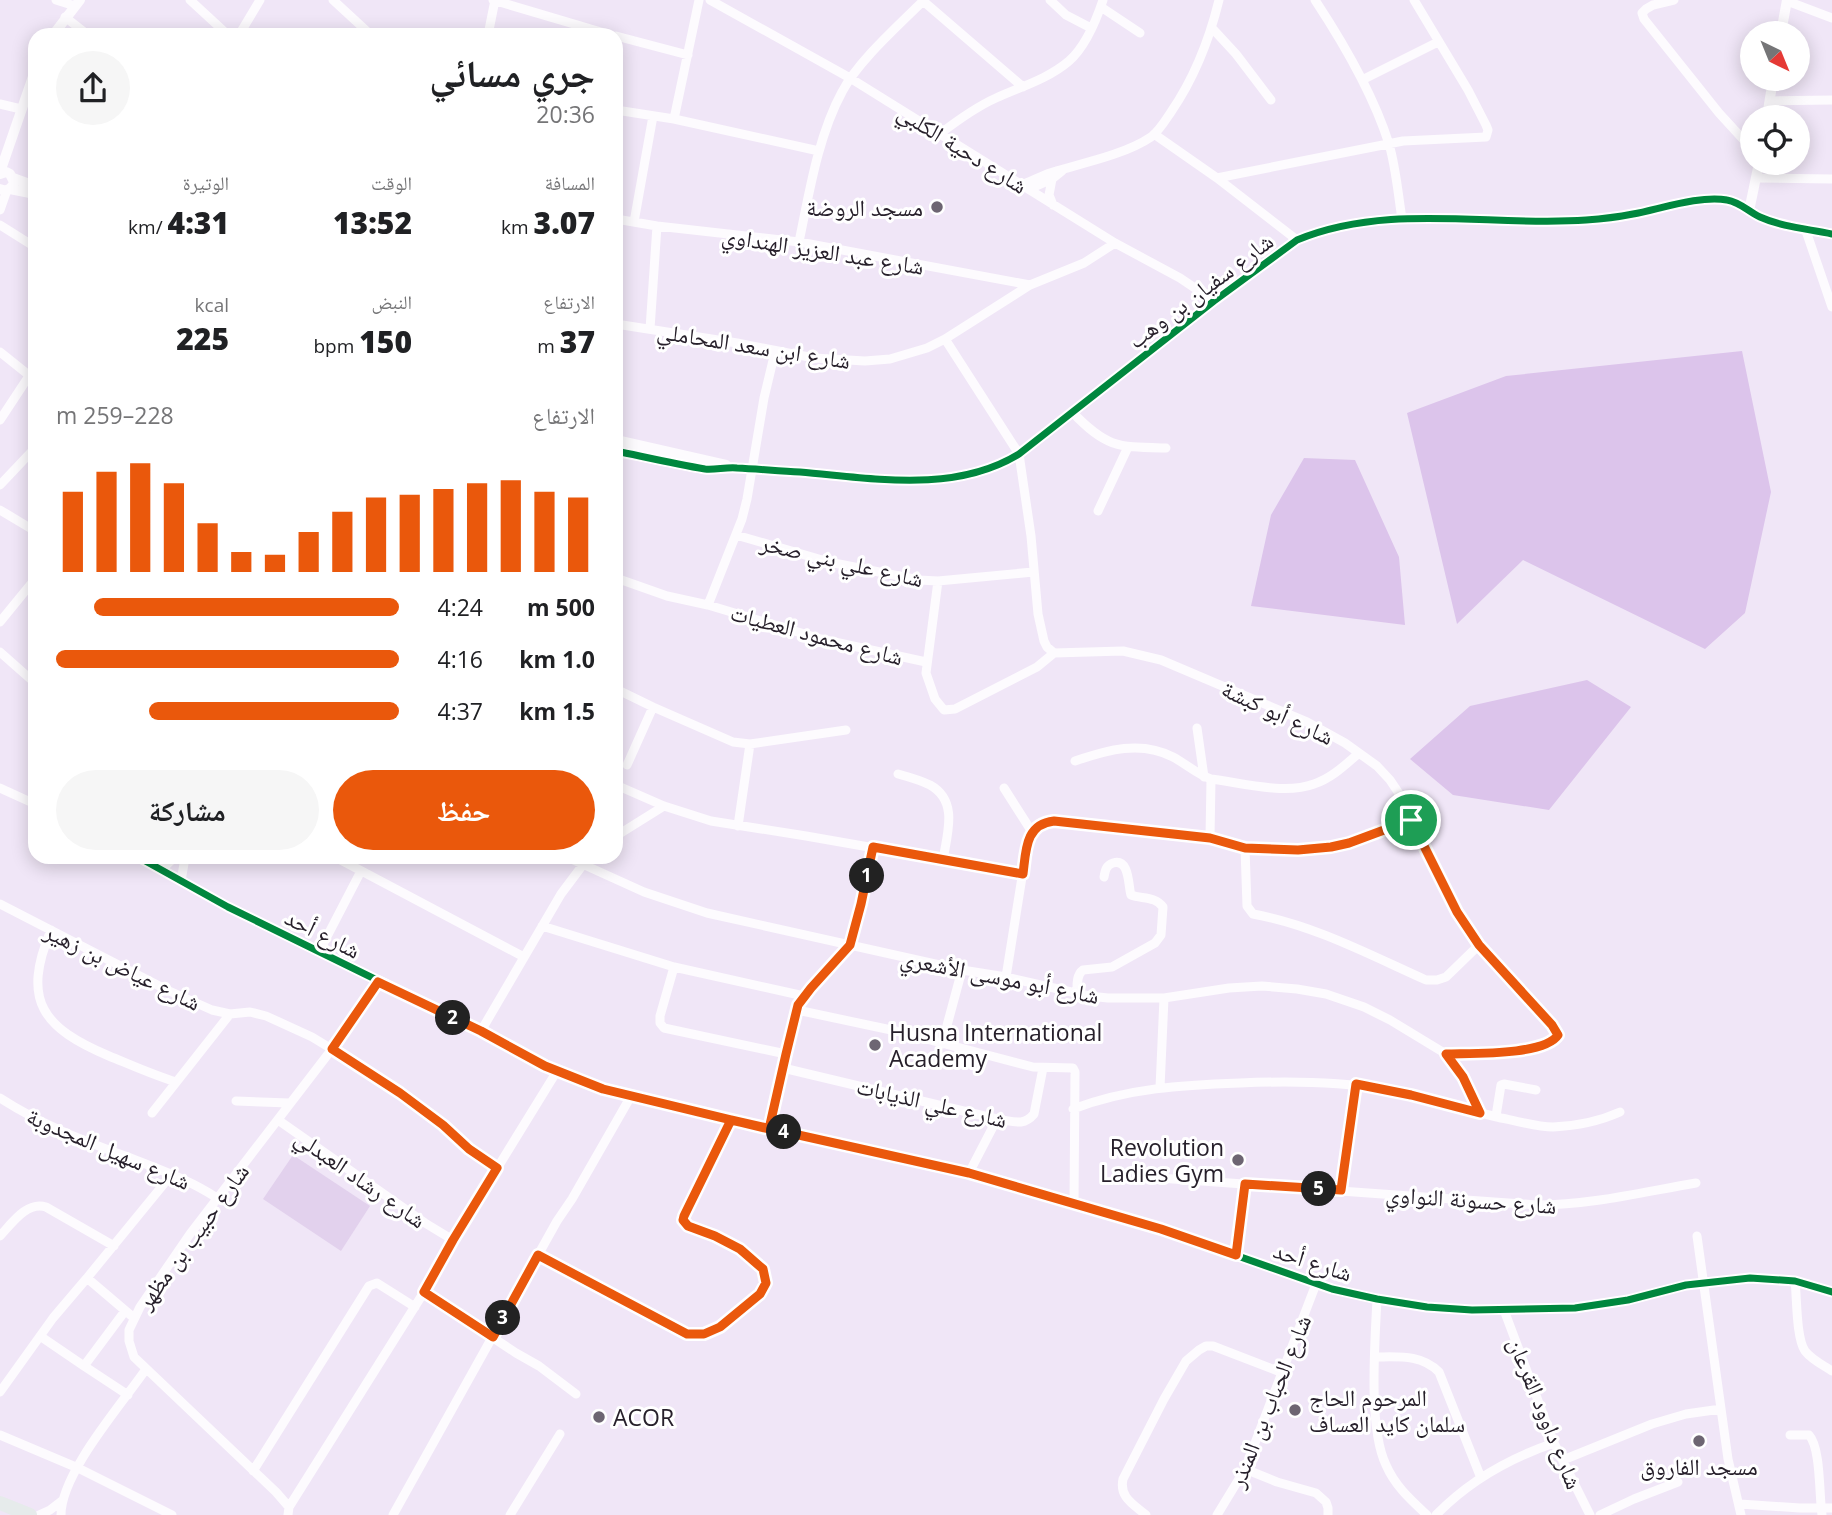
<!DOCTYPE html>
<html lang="ar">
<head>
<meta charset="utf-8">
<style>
	:root { --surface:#fff; --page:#f6f6f6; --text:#202124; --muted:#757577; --accent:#ea580c }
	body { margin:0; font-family:"Open Sans","Noto Naskh Arabic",sans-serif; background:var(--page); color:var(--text); direction:rtl; height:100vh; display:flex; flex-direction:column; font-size:26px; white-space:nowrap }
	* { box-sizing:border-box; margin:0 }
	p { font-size:23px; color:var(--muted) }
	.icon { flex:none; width:38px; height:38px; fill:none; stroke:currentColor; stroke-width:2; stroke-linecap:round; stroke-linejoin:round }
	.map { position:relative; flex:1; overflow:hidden; direction:ltr }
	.side { position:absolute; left:28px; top:28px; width:595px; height:836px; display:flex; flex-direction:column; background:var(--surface); border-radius:21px; box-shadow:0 4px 18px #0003; direction:rtl }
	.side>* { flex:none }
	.needle { width:46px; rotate:137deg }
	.fabs { position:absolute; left:1740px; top:21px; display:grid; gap:14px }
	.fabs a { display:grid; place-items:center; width:70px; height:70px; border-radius:50%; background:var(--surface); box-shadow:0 4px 18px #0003; font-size:35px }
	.pin { position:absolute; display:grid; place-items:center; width:60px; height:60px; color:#fff; margin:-30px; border:4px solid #fff; border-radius:50%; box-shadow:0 2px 7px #0007 }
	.km { position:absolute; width:35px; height:35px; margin:-18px; border-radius:50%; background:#222; color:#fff; font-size:19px; line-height:35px; text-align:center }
	.round { display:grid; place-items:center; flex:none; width:74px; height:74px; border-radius:37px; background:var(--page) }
	.head { display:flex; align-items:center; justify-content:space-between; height:119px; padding:0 28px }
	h1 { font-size:38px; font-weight:800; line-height:52px }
	.stats { display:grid; grid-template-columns:repeat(3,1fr); gap:10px; height:119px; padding:7px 28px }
	.stats div { display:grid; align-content:center }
	.stats b { font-size:30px; font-weight:800 }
	.stats small { font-size:19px; font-weight:400 }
	.stats p { font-size:19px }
	.chart { height:196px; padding:14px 28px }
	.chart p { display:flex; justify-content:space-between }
	.chart svg { width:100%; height:126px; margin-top:7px; stroke:var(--accent); stroke-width:6 }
	.cta { display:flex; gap:14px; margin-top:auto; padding:14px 28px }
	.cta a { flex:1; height:80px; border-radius:42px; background:var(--accent); color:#fff; font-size:28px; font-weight:800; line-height:80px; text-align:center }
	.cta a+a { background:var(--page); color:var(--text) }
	ul { padding:0 28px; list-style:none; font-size:23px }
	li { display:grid; grid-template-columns:112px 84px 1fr; align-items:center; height:52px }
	li i { height:18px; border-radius:9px; background:var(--accent) }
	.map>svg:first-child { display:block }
</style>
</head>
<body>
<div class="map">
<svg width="1832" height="1515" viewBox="0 0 1832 1515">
	<rect width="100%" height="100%" fill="#f0e6f7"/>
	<path fill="#e2d1ed" d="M293 1155 370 1206 341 1251 263 1199Z"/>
	<path fill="#dcc4eb" d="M1742 351 1771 492 1745 613 1705 649 1523 560 1457 624 1407 413 1506 376Z
		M1304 458 1355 460 1399 557 1405 625 1251 606 1271 515Z
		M1587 680 1631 707 1549 810 1453 795 1410 759 1470 706Z"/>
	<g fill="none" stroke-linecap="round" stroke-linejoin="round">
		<path stroke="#fdfbfe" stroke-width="9" d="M56 0 75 6
			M190 0 228 35
			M333 0 371 35
			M493 0 611 35
			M710 0 850 78 1115 243 1180 278 1214 301
			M922 0 1023 87
			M1050 0 1066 15 1091 28
			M1315 0C1344 44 1373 93 1389 144 1396 168 1398 194 1402 219
			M1674 0 1653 5 1646 9 1642 13 1644 19 1719 113 1752 149
			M1787 1 1832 18
			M1101 7 1140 33
			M65 17 88 35
			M1212 28 1236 54 1271 100
			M239 35 260 0
			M488 35 495 0
			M616 36 688 55
			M1362 80 1438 42
			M1770 101 1832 100
			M0 104 21 109
			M616 110 674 119 819 151
			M674 119 699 0
			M941 133C958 120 976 107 996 98 1020 87 1048 79 1069 61 1086 46 1096 21 1103 0
			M1154 134 1217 178 1403 141 1486 137 1488 130 1486 125 1468 90 1414 0
			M1217 178 1297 240
			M1756 178 1832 179
			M1052 179 1049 195 1053 205
			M1021 185C1033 181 1044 174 1056 171 1084 163 1126 154 1151 137 1159 131 1165 121 1171 112 1195 77 1209 41 1219 0
			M1029 189 1052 179 1062 171
			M0 210 7 190
			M616 219 657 226 799 242 1030 285
			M634 222 653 116
			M0 225 35 247
			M1805 228 1832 307
			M799 242C809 194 818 136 842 92 858 61 899 25 924 0
			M616 324 737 343 814 358 865 361 890 359 927 348 945 339 1030 285 1084 263 1115 243
			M650 329 657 226
			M945 339 1019 454 1031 536 1038 614 1044 641 1047 647 1054 653 1123 651 1161 660 1307 722 1345 743 1377 766 1390 780 1398 792 1416 832 1457 912 1470 933 1479 945 1520 989 1557 1033 1558 1036C1544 1056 1470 1053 1446 1054
			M0 352 35 380
			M1072 412C1107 448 1117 447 1166 448
			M0 420 29 376
			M0 485 35 448
			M0 510 35 531
			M1098 511 1128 447
			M736 535 829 562 919 580 938 581 1033 572
			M616 578 667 596 708 605 821 639 926 662
			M938 581 926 673 935 699 944 710 955 709 1037 667 1054 653
			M708 605 742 519 747 499 764 398 775 352
			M0 622 35 579
			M0 652 35 683
			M616 689 653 707 733 742 750 744 846 730
			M1197 728 1204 777
			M1075 761C1107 750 1141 740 1173 757 1186 764 1198 775 1211 779 1242 783 1285 795 1314 784 1332 778 1345 765 1359 753
			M627 765 653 707
			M898 774C909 777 920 780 930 785 959 801 947 834 943 860
			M616 785 664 806 711 821 806 836 1023 874
			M0 788 35 804
			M1004 788 1032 832
			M738 826 750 744
			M616 836 664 806
			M1210 838 1211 779
			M1245 848 1247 906 1253 914C1314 925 1370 955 1426 980H1437L1446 977 1479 945
			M140 858 228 907 481 1031 545 1066 578 1080 603 1089 731 1120 969 1173 1161 1229 1332 1289 1377 1299 1427 1307 1472 1310 1575 1308 1628 1300 1686 1285 1750 1278 1795 1281 1832 1292
			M337 858 524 957
			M569 858 644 892 707 913 962 970 1006 977 1089 996 1108 998H1164L1229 988 1262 986 1297 989 1326 994 1364 1007 1390 1020 1446 1054 1463 1077 1480 1113
			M161 870 174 858
			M181 881 185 858
			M0 904 167 990 212 1010 230 1014 250 1012 266 1016 312 1037 363 1068 400 1093 443 1125 469 1149 497 1168
			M542 926 674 967 804 996
			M51 930C21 1001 43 1028 109 1056 131 1065 153 1075 176 1082
			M319 952 361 871
			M674 967 660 1016V1023L664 1028 786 1054
			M1006 977 1027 846C1032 831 1038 823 1054 821L1210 838 1245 848 1260 850 1298 851 1331 847 1349 843 1411 820
			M1077 994C1077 986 1076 975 1083 970L1112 967 1155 943 1161 935 1163 907C1155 896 1142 899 1131 895 1128 886 1130 858 1113 863 1106 865 1105 871 1104 877
			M797 1010 896 1031 1033 1067 1073 1068 1075 1072 1074 1204
			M481 1031 561 894 588 858
			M942 1044 962 970
			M783 1068 997 1119C1013 1121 1023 1127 1034 1114L1043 1068
			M1160 1088 1164 998
			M0 1098C40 1124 84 1141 128 1157 160 1170 188 1179 217 1198
			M236 1101 289 1103
			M1073 1109C1128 1088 1183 1085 1240 1083 1288 1081 1335 1081 1383 1089 1423 1095 1462 1109 1501 1118 1518 1121 1536 1127 1553 1127 1576 1126 1600 1121 1620 1112
			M152 1113 230 1014
			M1496 1116 1501 1085 1504 1084 1536 1090
			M278 1120 425 1223 453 1240 424 1292 516 1353 539 1366 576 1394
			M769 1129 786 1054 798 1005 811 987 850 945 861 904 872 847
			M969 1173 997 1119
			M1159 1178 1537 1205C1591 1205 1643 1192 1696 1183
			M1341 1190 1356 1084
			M0 1236C12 1223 27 1201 46 1207L114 1246
			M1697 1236 1728 1459 1741 1515
			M453 1240 557 1071
			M538 1255 687 1334C707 1334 716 1330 732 1318 741 1310 754 1303 761 1293 779 1268 732 1242 712 1235 705 1232 693 1230 687 1225 683 1222 684 1220 684 1216L731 1120
			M1236 1255 1245 1183
			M87 1278 172 1174
			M1795 1281C1797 1297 1796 1338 1805 1351 1812 1360 1823 1365 1832 1371
			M1377 1299C1375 1342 1368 1428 1386 1465 1395 1486 1411 1500 1427 1515
			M1504 1310 1554 1443 1590 1515
			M40 1336 84 1366 125 1311
			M1375 1357C1398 1357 1421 1354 1439 1372L1481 1478
			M84 1366 128 1395
			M0 1392 53 1318 87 1278 134 1318
			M0 1435 78 1468 172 1515
			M1790 1435H1809C1821 1448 1819 1495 1822 1515
			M1563 1460 1652 1424 1686 1414 1721 1409
			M1245 1469 1277 1482 1316 1493 1326 1502 1328 1508V1515
			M253 1471 369 1286 377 1283 415 1307
			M1740 1504 1800 1508H1832
			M289 1507 276 1492 134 1357 129 1341V1330L140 1307 190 1234 332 1049 378 982
			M39 1515 50 1510 63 1500
			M61 1515C61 1473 122 1404 146 1369
			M288 1515 289 1507 424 1292
			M393 1515 557 1221 572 1199 631 1096
			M510 1515 560 1434
			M1146 1515C1133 1504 1119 1497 1123 1479L1164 1399 1186 1361 1199 1350 1206 1346H1213L1283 1373
			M1217 1515 1245 1469 1316 1284
			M1436 1515C1468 1482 1510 1458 1554 1443
			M1600 1515 1634 1499 1678 1482"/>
		<path stroke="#fdfbfe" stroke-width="10" d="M1781 33 1787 0
			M53 35 80 0
			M1767 117 1773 79
			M0 172 35 71
			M0 174 6 172 10 174 14 182C12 189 7 192 0 189
			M13 178 35 186
			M10 189 35 194
			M1749 211 1759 163
			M616 440 726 465
			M616 451C645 457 675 464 705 469 715 470 726 467 737 468 758 469 779 471 800 472 872 478 954 494 1019 454L1214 301 1297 240C1389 202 1490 227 1586 220 1601 219 1618 217 1633 214 1660 209 1700 195 1727 200 1740 202 1749 212 1760 217 1782 227 1809 229 1832 234"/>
		<path stroke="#e6ebeb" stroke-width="14" d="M0 1503 30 1515"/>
		<defs>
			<path id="cycleway" d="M616 451C645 457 675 464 705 469 715 470 726 467 737 468 758 469 779 471 800 472 872 478 954 494 1019 454L1214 301 1297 240C1389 202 1490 227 1586 220 1601 219 1618 217 1633 214 1660 209 1700 195 1727 200 1740 202 1749 212 1760 217 1782 227 1809 229 1832 234
				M140 858 228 907 481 1031 545 1066 578 1080 603 1089 731 1120 969 1173 1161 1229 1332 1289 1377 1299 1427 1307 1472 1310 1575 1308 1628 1300 1686 1285 1750 1278 1795 1281 1832 1292"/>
		</defs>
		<use href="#cycleway" stroke="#fff" stroke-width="11"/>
		<use href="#cycleway" stroke="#00873e" stroke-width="7"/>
	</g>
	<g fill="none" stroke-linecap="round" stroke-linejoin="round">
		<defs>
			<path id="route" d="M1411 820 1349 843 1331 847 1298 850 1245 848 1210 838 1054 821C1025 824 1026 851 1023 874L873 847 861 904 850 945 811 988 798 1005 786 1054 769 1129 603 1089 545 1066 481 1031 378 982 332 1049 400 1093 443 1125 469 1149 497 1168 453 1240 424 1292 493 1337 538 1255 687 1334H704L720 1327 760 1294 766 1283 763 1269 740 1249 715 1236 688 1226 683 1220 684 1216 731 1120 969 1173 1161 1229 1236 1255 1245 1184 1341 1190 1356 1084 1411 1095 1480 1113 1463 1077 1446 1054C1470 1053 1544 1056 1558 1035L1552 1025 1479 945 1457 912 1411 820"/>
		</defs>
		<use href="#route" stroke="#fff" stroke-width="14"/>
		<use href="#route" stroke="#ea580c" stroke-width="9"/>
	</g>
	<g fill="#6d6572" stroke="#fff" stroke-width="2.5">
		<circle cx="937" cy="207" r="7"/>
		<circle cx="875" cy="1045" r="7"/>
		<circle cx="1238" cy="1160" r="7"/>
		<circle cx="1295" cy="1410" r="7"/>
		<circle cx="599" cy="1417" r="7"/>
		<circle cx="1699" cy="1441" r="7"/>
	</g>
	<g text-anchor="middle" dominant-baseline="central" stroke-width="6" stroke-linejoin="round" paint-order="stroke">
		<g font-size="23" fill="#27202b" stroke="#fff">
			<text transform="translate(963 148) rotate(32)">شارع دحية الكلبي</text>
			<text transform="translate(823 250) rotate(9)">شارع عبد العزيز الهنداوي</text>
			<text transform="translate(1200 290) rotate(-37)">شارع سفيان بن وهب</text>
			<text transform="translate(754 345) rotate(9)">شارع ابن سعد المحاملي</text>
			<text transform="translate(842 560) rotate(13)">شارع علي بني صخر</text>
			<text transform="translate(817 634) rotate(15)">شارع محمود العطيات</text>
			<text transform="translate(1278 712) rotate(25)">شارع أبو كبشة</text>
			<text transform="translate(323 933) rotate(27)">شارع أحد</text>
			<text transform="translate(123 966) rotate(26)">شارع عياض بن زهير</text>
			<text transform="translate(1000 976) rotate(11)">شارع أبو موسى الأشعري</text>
			<text transform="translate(932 1102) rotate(13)">شارع علي الذيابات</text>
			<text transform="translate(109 1148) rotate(23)">شارع سهيل المجدوبة</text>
			<text transform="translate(361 1178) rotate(35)">شارع رشاد العبدلي</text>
			<text transform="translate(1471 1199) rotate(4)">شارع حسونة النواوي</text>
			<text transform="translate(192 1236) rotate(-54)">شارع حبيب بن مظهر</text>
			<text transform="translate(1313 1261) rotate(18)">شارع أحد</text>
			<text transform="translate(1269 1401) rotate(-68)">شارع الحباب بن المنذر</text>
			<text transform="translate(1546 1413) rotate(68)">شارع داوود القرعان</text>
		</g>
		<g font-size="23" fill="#27202b" stroke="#fff" text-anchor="start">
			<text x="923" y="207" text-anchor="end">مسجد الروضة</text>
			<text x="889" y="1032">Husna International<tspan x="889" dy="26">Academy</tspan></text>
			<text x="1224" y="1147" text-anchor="end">Revolution<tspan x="1224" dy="26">Ladies Gym</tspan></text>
			<text x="1309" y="1397">المرحوم الحاج<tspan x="1309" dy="26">سلمان كايد العساف</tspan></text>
			<text x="613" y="1417">ACOR</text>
			<text x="1699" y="1466" text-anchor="middle">مسجد الفاروق</text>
		</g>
	</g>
</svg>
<div class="fabs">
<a><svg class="needle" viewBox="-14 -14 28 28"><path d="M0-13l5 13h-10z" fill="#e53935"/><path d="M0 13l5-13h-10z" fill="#757577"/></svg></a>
<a><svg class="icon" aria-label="locate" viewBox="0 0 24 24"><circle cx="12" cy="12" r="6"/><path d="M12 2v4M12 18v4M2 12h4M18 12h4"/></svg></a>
</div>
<div class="pin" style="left:1411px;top:820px;background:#1e9e55"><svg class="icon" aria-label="arrive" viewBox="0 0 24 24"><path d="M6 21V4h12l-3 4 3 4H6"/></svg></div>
<b class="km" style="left:867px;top:876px">1</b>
<b class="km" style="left:453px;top:1018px">2</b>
<b class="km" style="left:503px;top:1318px">3</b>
<b class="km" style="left:784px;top:1132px">4</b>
<b class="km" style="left:1319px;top:1189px">5</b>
<section class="side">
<div class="head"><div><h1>جري مسائي</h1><p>20:36</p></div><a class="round"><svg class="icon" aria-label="share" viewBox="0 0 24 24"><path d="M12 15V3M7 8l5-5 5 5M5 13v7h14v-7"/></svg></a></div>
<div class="stats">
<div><p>المسافة</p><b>3.07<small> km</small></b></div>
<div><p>الوقت</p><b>13:52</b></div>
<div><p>الوتيرة</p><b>4:31<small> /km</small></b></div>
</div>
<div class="stats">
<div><p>الارتفاع</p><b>37<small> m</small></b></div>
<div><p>النبض</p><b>150<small> bpm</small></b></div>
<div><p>kcal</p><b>225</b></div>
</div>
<div class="chart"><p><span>الارتفاع</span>228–259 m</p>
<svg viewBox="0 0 160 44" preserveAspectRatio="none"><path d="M5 44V16M15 44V9M25 44V6M35 44V13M45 44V27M55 44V37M65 44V38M75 44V30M85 44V23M95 44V18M105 44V17M115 44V15M125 44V13M135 44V12M145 44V16M155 44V18"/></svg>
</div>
<ul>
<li><b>500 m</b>4:24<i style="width:89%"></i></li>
<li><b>1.0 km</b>4:16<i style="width:100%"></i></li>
<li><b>1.5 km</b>4:37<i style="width:73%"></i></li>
</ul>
<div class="cta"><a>حفظ</a><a>مشاركة</a></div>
</section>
</div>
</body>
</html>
